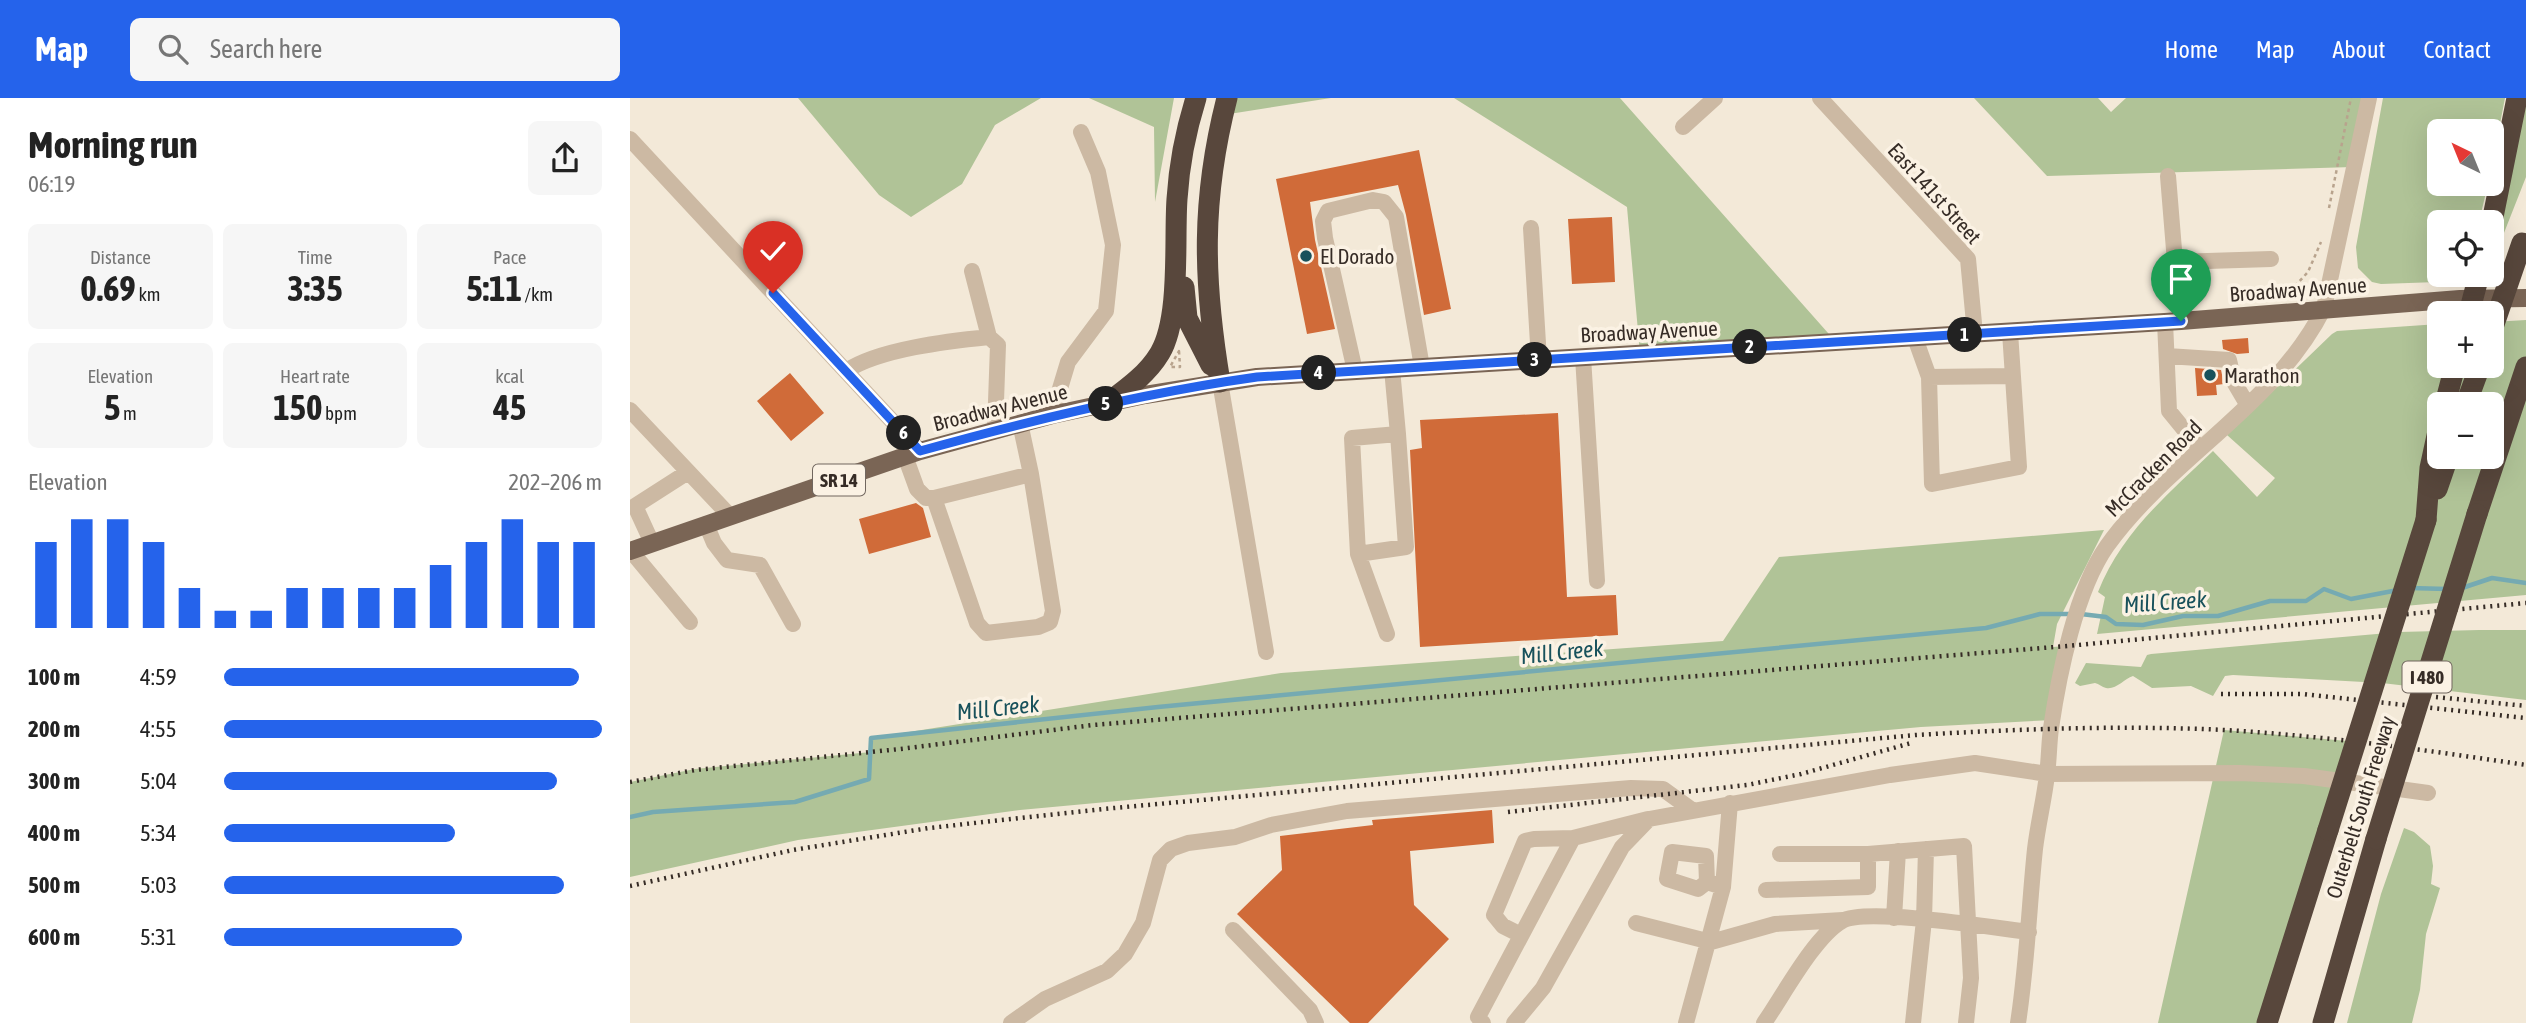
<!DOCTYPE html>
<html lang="en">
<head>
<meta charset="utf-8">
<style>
	:root { --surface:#fff; --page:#f6f6f6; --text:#222; --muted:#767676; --accent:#2563eb }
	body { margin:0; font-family:"Asap Condensed",sans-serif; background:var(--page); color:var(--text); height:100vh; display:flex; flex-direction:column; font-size:26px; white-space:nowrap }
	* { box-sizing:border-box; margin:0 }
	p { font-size:23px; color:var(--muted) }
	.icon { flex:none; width:38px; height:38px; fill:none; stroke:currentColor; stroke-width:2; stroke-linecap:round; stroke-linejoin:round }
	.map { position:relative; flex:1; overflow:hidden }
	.sheet { display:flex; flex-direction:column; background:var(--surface); width:630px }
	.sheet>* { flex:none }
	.needle { width:46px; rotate:317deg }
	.tools { position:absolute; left:1797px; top:21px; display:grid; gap:14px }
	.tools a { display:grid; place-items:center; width:77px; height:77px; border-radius:10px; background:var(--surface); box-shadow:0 7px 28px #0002; font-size:35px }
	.pin { position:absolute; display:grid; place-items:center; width:60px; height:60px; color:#fff; margin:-72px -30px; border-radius:50% 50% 50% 0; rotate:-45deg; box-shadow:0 0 7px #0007 }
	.pin .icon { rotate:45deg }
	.km { position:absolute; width:35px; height:35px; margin:-18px; border-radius:50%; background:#222; color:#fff; font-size:19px; line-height:35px; text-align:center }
	.round { display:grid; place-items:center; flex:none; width:74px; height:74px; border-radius:10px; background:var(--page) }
	.overview { display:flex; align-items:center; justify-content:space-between; height:119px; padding:0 28px }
	h1 { font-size:38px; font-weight:700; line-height:52px }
	.figures { display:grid; grid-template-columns:repeat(3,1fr); gap:10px; height:119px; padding:7px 28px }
	.figures div { display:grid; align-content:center; border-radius:10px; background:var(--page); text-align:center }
	.figures b { font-size:35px; font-weight:700 }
	.figures small { font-size:19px; font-weight:400 }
	.figures p { font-size:19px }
	.chart { height:196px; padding:14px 28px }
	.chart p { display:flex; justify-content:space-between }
	.chart svg { width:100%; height:126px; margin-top:7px; stroke:var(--accent); stroke-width:6 }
	ul { padding:0 28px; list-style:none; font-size:23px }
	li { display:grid; grid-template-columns:112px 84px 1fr; align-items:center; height:52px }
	li i { height:18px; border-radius:9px; background:var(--accent) }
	header { display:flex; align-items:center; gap:42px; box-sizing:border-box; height:98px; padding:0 35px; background:var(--accent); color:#fff }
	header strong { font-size:33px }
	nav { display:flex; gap:38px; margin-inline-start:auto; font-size:24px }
	.search { width:490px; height:63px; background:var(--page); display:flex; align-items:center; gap:18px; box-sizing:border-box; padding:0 24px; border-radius:10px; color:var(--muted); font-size:26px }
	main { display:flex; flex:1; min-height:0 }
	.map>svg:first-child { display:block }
</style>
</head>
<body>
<header>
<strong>Map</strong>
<div class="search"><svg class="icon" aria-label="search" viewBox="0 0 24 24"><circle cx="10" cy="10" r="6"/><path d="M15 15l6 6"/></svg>Search here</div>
<nav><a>Home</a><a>Map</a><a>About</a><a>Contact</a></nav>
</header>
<main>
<section class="sheet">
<div class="overview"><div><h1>Morning run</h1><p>06:19</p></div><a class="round"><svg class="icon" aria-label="share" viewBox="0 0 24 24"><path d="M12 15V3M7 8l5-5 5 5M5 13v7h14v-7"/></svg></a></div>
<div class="figures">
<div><p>Distance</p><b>0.69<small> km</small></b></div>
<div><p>Time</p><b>3:35</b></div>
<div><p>Pace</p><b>5:11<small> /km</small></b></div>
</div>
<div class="figures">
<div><p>Elevation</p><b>5<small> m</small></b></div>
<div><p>Heart rate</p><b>150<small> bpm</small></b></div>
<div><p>kcal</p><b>45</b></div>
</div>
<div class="chart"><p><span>Elevation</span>202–206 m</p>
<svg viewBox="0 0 160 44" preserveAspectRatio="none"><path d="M5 44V14M15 44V6M25 44V6M35 44V14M45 44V30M55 44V38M65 44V38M75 44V30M85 44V30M95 44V30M105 44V30M115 44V22M125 44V14M135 44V6M145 44V14M155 44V14"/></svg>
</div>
<ul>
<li><b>100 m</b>4:59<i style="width:94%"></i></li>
<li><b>200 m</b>4:55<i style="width:100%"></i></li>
<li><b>300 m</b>5:04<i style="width:88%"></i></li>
<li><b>400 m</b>5:34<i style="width:61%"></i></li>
<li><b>500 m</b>5:03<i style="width:90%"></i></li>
<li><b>600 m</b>5:31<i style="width:63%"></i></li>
</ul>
</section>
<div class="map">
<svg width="1896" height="925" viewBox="0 0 1896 925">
	<rect width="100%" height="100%" fill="#f3e9d8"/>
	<path fill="#b0c397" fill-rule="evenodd" d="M168 0H411L365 27 332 86 281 119 249 97Z
		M459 0H544L525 104 524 29Z
		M597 0H701L593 17Z
		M824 0H990L1206 244 1010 256 997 109Z
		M1344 0H1468L1481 14 1496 0H1739L1723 69 1417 78Z
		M1753 0H1875L1862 67V33H1810V86H1858L1849 124H1810V177H1836L1835 183 1751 186 1742 184 1728 170 1726 149Z
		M1896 0V79L1872 140 1874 104Z
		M1896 222V497L1467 536 1475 499 1468 494C1491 435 1538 396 1583 353L1627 399 1645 380 1597 337 1702 236 1707 233 1809 226 1810 268H1862V224ZM1810 306H1862V359H1810Z
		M1474 432 1427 526 1423 549 1437 548 1423 622 1291 629 1092 647 390 712 168 742 0 779V684L65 671 241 654V640L651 575 1093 543 1149 459Z
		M1849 532H1896V602L1752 585 1603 577 1595 578 1583 598 1561 588 1522 590 1503 578C1494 581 1486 592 1476 590 1472 589 1469 586 1465 585L1450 588 1445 585 1456 565 1511 569 1517 557 1521 556 1769 534Z
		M1594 632 1728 644 1637 925H1528Z
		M1774 730 1784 734 1800 748 1803 768 1801 786 1810 790 1796 836 1790 892 1782 925H1717L1751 796Z"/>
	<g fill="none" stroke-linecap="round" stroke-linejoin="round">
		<path stroke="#75aab2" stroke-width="4.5" d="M1780 490 1817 491
			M1832 490 1862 480 1896 485
			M1451 516 1476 519 1486 526 1513 527 1553 518H1588L1640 503H1676L1694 491 1721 501 1768 492
			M0 719 23 714 165 704 239 681 241 640 528 609 1356 530 1410 516H1442"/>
	</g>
	<path fill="#d06b39" d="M789 52 821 211 794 217 776 117 768 87 680 104 685 142 705 231 677 236 646 81Z
		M982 119 985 184 942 186 938 121Z
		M1618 240 1619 255 1607 256 1593 251 1592 242Z
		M1565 270 1591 272 1594 286 1586 287 1587 297 1567 298Z
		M160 275 194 315 161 343 127 303Z
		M928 315 937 499 986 497 988 537 790 549 780 352 792 350 790 322Z
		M286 405 293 410 301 439 239 456 229 421Z
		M862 712 864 745 780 753 784 807 819 841 738 925H720L607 816 652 772 650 738 743 727 742 722Z"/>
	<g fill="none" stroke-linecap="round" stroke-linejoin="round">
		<path stroke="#b8a38d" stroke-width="2.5" stroke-dasharray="3.5 3.5" stroke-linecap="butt" d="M1699 110 1721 0
			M1665 188 1678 174 1691 144
			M549 253 550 269H540Z"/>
		<path stroke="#ccb9a3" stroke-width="16" d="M1190 0 1338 161 1345 236
			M1053 29 1085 0
			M0 41 290 353
			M1538 78 1545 164
			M901 130 909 262
			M342 173 359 239
			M1551 223 1545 164 1641 161
			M1535 224 1539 313 1570 351
			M1285 240 1299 279 1302 386 1389 369 1380 234
			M1537 258 1599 262 1604 284 1617 306
			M953 259 967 483
			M216 273C249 251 319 243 359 239L368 247 365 332
			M725 273 695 140 693 123 698 113 743 102 754 104 766 119 792 269
			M1299 279 1383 278
			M590 284 636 554
			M0 312 100 418
			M422 317 438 264 476 213 483 147 468 74 451 34
			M390 325 401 376 423 513 420 524 408 529 356 535 347 525 304 400 401 376
			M275 358 287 391 296 400H304
			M76 426 84 445 97 462 130 467 163 526
			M22 445 5 408 58 374
			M1 453 60 524
			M728 456 776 449 768 336
			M757 536 728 456 722 340 768 336 762 271
			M1150 756H1238L1334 748 1341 880 1336 925
			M1077 784 1068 791 1037 781 1042 754 1076 758 1077 784 1093 789
			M1136 792 1238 789V756
			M1264 820 1268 753
			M1006 825 1081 844 1145 826 1213 822
			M603 832 680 912 686 925
			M891 837 873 828 864 817 895 743 904 741 943 740
			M381 925 415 901 477 873 495 856 513 825 530 762 541 751 558 745 605 739 641 727 717 713 1001 690 1033 691 1062 712
			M853 925 848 919 943 740 1018 721
			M884 925 913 890 992 749 1019 721 1260 677 1345 665 1417 676 1610 675 1674 678 1798 695
			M1056 925 1093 789 1100 705
			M1134 925C1153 898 1184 839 1212 823 1236 809 1366 830 1399 834
			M1283 925 1294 822 1296 751
			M1388 925C1397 867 1399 809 1405 751 1408 726 1414 702 1417 677 1419 662 1419 645 1421 630 1429 576 1446 492 1477 448 1540 360 1645 308 1694 210L1739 0"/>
		<path stroke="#7a6555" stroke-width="18" d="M0 453 290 353 422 317 515 297 627 279 1551 223 1830 201 1896 200"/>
		<path stroke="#58473c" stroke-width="21" d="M1862 124 1887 0
			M554 189 557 220 581 267
			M590 284C573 182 571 101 597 0
			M1815 306 1825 268
			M1836 306 1850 268
			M475 307C495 292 517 277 530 255 551 219 544 143 547 101 549 68 556 32 566 0
			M1807 391 1818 359
			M1847 416 1896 269
			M1796 422 1800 370 1810 324
			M1637 925 1698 732
			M1693 925 1746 741"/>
		<path stroke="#362c26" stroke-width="4.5" stroke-dasharray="2 5" stroke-linecap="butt" d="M1591 596H1673L1896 620
			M1806 599 1896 608
			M0 684 65 672 270 651 463 627 1437 548 1896 505
			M878 714 1117 687 1171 676 1281 645
			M0 788 163 752 299 730 473 711 1286 637C1389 631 1492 627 1595 632 1696 638 1796 652 1896 667"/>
		<path stroke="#58473c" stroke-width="21" d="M1839 215 1849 177
			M1862 232 1892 145
			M1698 732 1796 422
			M1746 741 1847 416"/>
	</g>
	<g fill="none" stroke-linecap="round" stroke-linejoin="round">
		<defs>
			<path id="route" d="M143 195 290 353C401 322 513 295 627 279L1551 223"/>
		</defs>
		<use href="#route" stroke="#fff" stroke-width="14"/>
		<use href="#route" stroke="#2563eb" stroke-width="9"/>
	</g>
	<g fill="#18515b" stroke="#fbf2e4" stroke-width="2.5">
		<circle cx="676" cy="158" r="7"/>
		<circle cx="1580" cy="277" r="7"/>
	</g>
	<g text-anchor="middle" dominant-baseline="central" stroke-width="7" stroke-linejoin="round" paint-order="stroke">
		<g fill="#fbf2e4" stroke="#71675f" stroke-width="2">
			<rect x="183" y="366.5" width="52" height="31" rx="5"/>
			<rect x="1772.5" y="563.5" width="49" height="31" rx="5"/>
		</g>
		<g font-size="19" font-weight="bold" fill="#362c26">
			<text x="209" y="382">SR 14</text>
			<text x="1797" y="579">I 480</text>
		</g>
		<g font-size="21" fill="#362c26" stroke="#fbf2e4">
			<text transform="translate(1305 95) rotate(48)">East 141st Street</text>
			<text transform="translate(1668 191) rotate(-4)">Broadway Avenue</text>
			<text transform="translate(1019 233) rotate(-3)">Broadway Avenue</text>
			<text transform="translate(370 309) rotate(-14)">Broadway Avenue</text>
			<text transform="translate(1523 370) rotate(-45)">McCracken Road</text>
			<text transform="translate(1730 709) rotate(-73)">Outerbelt South Freeway</text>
		</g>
		<g font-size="21" fill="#362c26" stroke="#fbf2e4" text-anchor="start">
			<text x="690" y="158">El Dorado</text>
			<text x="1594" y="277">Marathon</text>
		</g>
		<g font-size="23" font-style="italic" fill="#18515b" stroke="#fbf2e4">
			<text transform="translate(1535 504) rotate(-4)">Mill Creek</text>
			<text transform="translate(932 554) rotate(-6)">Mill Creek</text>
			<text transform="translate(368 610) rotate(-6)">Mill Creek</text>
		</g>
	</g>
</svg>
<div class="tools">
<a><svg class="needle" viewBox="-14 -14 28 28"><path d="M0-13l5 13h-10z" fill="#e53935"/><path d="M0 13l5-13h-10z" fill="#767676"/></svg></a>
<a><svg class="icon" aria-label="locate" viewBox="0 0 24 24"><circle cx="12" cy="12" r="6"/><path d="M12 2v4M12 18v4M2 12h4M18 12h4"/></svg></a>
<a>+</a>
<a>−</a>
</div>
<div class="pin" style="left:1551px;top:223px;background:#1e9e55"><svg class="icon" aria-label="arrive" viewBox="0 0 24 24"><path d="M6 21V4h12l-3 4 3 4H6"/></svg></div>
<div class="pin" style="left:143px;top:195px;background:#d93025"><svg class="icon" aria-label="check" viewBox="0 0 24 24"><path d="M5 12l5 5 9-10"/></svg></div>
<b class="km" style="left:1335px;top:237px">1</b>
<b class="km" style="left:1120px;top:249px">2</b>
<b class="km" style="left:905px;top:262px">3</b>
<b class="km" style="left:689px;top:275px">4</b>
<b class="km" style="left:476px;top:306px">5</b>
<b class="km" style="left:274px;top:335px">6</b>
</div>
</main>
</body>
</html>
